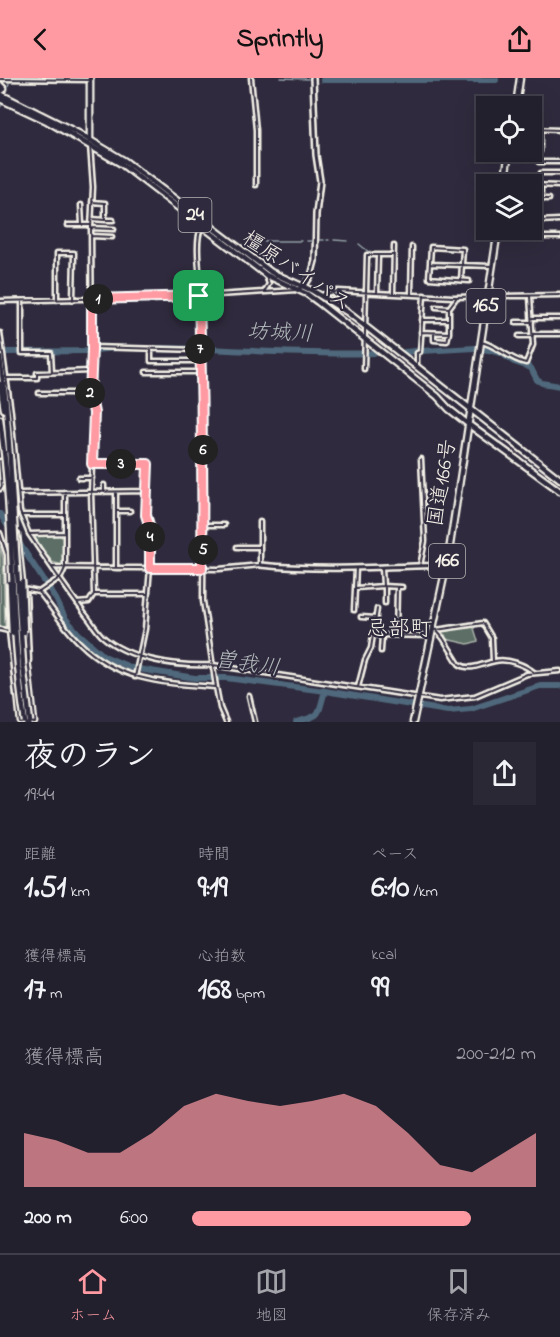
<!DOCTYPE html>
<html lang="ja">
<head>
<meta charset="utf-8">
<style>
	:root { --surface:#23202e; --page:#2b2836; --text:#f1f3f6; --muted:#a3a3aa; --line:#403e4a; --accent:#ff9aa2 }
	body { margin:0; font-family:"Indie Flower","Klee One",sans-serif; background:var(--page); color:var(--text); height:100vh; display:flex; flex-direction:column; font-size:22px; white-space:nowrap }
	* { box-sizing:border-box; margin:0 }
	p { font-size:20px; color:var(--muted) }
	.icon { flex:none; width:33px; height:33px; fill:none; stroke:currentColor; stroke-width:2; stroke-linecap:round; stroke-linejoin:round }
	.map { position:relative; height:644px; overflow:hidden }
	.sheet { display:flex; flex-direction:column; background:var(--surface); flex:1 }
	.sheet>* { flex:none }
	.tools { position:absolute; left:476px; top:18px; display:grid; gap:12px }
	.tools a { display:grid; place-items:center; width:66px; height:66px; border-radius:0px; background:var(--surface); box-shadow:0 6px 24px #0002,0 0 0 2px var(--line); font-size:30px }
	.pin { position:absolute; display:grid; place-items:center; width:51px; height:51px; color:#fff; margin:-26px; border-radius:12px; box-shadow:0 3px 9px #0006 }
	.km { position:absolute; width:30px; height:30px; margin:-15px; border-radius:50%; background:#222; color:#fff; font-size:16px; line-height:30px; text-align:center }
	.round { display:grid; place-items:center; flex:none; width:63px; height:63px; border-radius:0px; background:var(--page) }
	.overview { display:flex; align-items:center; justify-content:space-between; height:102px; padding:0 24px }
	h1 { font-size:33px; font-weight:800; line-height:45px }
	.figures { display:grid; grid-template-columns:repeat(3,1fr); gap:9px; height:102px; padding:6px 24px }
	.figures div { display:grid; align-content:center }
	.figures b { font-size:30px; font-weight:800 }
	.figures small { font-size:16px; font-weight:400 }
	.figures p { font-size:16px }
	.chart { height:168px; padding:12px 24px }
	.chart p { display:flex; justify-content:space-between }
	.chart svg { width:100%; height:108px; margin-top:6px; fill:var(--accent); opacity:.7 }
	ul { padding:0 24px; list-style:none; font-size:20px }
	li { display:grid; grid-template-columns:96px 72px 1fr; align-items:center; height:45px }
	li i { height:15px; border-radius:8px; background:var(--accent) }
	header { display:flex; justify-content:space-between; align-items:center; height:78px; padding:0 24px; background:var(--accent); color:#111; font-size:27px; font-weight:800 }
	.tabs { display:flex; justify-content:space-around; align-items:center; height:84px; border-top:2px solid var(--line); background:var(--surface); font-size:16px; color:var(--muted) }
	.tabs a { display:grid; justify-items:center; gap:3px }
	.tabs .active { color:var(--accent) }
	.map>svg:first-child { display:block }
</style>
</head>
<body>
<header><svg class="icon" aria-label="back" viewBox="0 0 24 24"><path d="M15 5l-7 7 7 7"/></svg>Sprintly<svg class="icon" aria-label="share" viewBox="0 0 24 24"><path d="M12 15V3M7 8l5-5 5 5M5 13v7h14v-7"/></svg></header>
<div class="map">
<svg width="560" height="644" viewBox="0 0 560 644">
	<rect width="100%" height="100%" fill="#2f2a3d"/>
	<filter id="ink" filterUnits="userSpaceOnUse"><feTurbulence type="fractalNoise" baseFrequency=".0167" numOctaves="2"/><feDisplacementMap in="SourceGraphic" scale="12" xChannelSelector="R" yChannelSelector="G"/><feConvolveMatrix kernelMatrix="1 2 1 2 8 2 1 2 1" color-interpolation-filters="sRGB"/></filter>
	<g filter="url(#ink)">
		<path fill="#5c6e66" stroke="#a8b0a7" stroke-width="1.5" d="M33 457H62L64 459V485L62 487 52 484Z
			M0 468 3 480 5 550 0 548Z
			M472 544 478 563 468 566 446 561 445 557H442L441 550Z"/>
		<g fill="none" stroke-linecap="round" stroke-linejoin="round">
			<path stroke="#929fa7" stroke-width="1.5" d="M27 0H83
				M281 0 308 1
				M6 15 9 5
				M0 29 2 27
				M320 162H324
				M327 162H329
				M334 162 348 163
				M263 163H301
				M307 163H312
				M359 166 370 175
				M368 189 370 173
				M366 240 367 206"/>
			<path stroke="#50687b" stroke-width="6" d="M323 2H496
				M156 270C229 270 301 278 374 275
				M483 271 501 275 514 284 526 288 531 290 537 302 542 305 560 308
				M421 273 475 270
				M7 274 86 273 116 270
				M405 274 415 273
				M0 436 11 453
				M17 462 56 521 65 540 78 555 104 578 132 590 195 600H226L325 613 448 633 471 631 540 608H560
				M296 644C323 637 317 638 325 613"/>
			<defs>
				<path id="minor" d="M251 0 256 52V107
					M0 1 90 2
					M531 51 560 52
					M540 51V73
					M539 84H560
					M541 95H560
					M533 107 560 108
					M541 107V121H549
					M81 127 82 147
					M92 141 105 142V125L92 124
					M105 142H113
					M538 143 560 142
					M68 147H91
					M91 150 114 151
					M91 158 112 159
					M497 159H560
					M430 186 492 188
					M461 202 463 171 431 169 429 200 469 203
					M264 214 269 206 266 198
					M332 214 335 218 341 214
					M377 215 378 179
					M393 216 394 168
					M411 216 412 169
					M321 217 338 213 453 219 560 217
					M199 218 201 341 204 382 203 523 216 609 220 630 226 644
					M201 218C201 200 194 166 201 150
					M57 222V175H74L73 222
					M0 223 201 218 297 212
					M22 223V275H51L52 294
					M436 229 449 230 457 219
					M533 240H560
					M422 242H449
					M516 244H532
					M421 254 449 255V230
					M0 255 11 334 20 434 29 456C47 483 66 510 85 536 91 543 96 552 102 558 129 582 178 589 213 587L440 622 475 618 527 596 560 593
					M434 255V262L447 263 449 255
					M533 256H560
					M519 258H533
					M481 264C497 267 509 282 526 285L533 267 530 218
					M92 269 199 272
					M151 271V283H200
					M417 288V275L420 274 424 217
					M364 291 367 177H394
					M146 294H200
					M6 300H37V295L91 293
					M39 315H90
					M0 383 2 408 0 411
					M92 386H148L146 437 150 450V490L145 551 135 599
					M79 400H92
					M104 407V414
					M116 414V490
					M19 415 147 413
					M116 433H130
					M21 437H65
					M203 447H224
					M0 455 7 477 9 553 16 617
					M29 456 65 455
					M237 469H259
					M420 488 425 463 421 381
					M52 489 219 491 260 487V444
					M382 490 383 508 402 509
					M356 510 383 508
					M385 510V525
					M23 511 39 514 61 499 65 490V414
					M26 513 29 582
					M39 514C53 531 64 550 80 565 119 604 165 605 216 609
					M94 516H147
					M77 525 89 524 94 516 91 414 94 335 90 315 92 272 91 150 93 109 90 67
					M354 532 356 490
					M361 539 376 540
					M0 551 9 553
					M433 551 436 552 443 560 459 586C471 594 483 585 495 583 508 580 525 587 535 595
					M436 552 483 545 492 560 493 583
					M374 557 431 558
					M396 557 397 510
					M381 573 382 557
					M358 609 365 582 371 570 377 531
					M249 618 255 644"/>
				<path id="tertiary" d="M297 212 306 206 311 198 315 183 316 136 320 103 316 77 313 0
					M260 487C322 493 384 489 446 487"/>
				<path id="primary" d="M90 63V0"/>
				<path id="trunk" d="M0 7 4 11 0 14
					M0 16 78 55 125 83 271 194 313 213 347 234 560 401
					M0 21 47 43 120 85 266 197 307 216 318 224 437 318 449 331 468 346 560 413
					M516 28 520 0
					M504 106 509 74
					M0 280 6 327 10 381
					M0 306 4 331
					M0 341 5 382
					M17 457 22 505
					M10 505V490
					M24 554 34 644
					M12 555 21 644
					M413 644 448 480 498 152"/>
			</defs>
			<use href="#minor" stroke="#f4f1e8" stroke-width="7"/>
			<use href="#tertiary" stroke="#f4f1e8" stroke-width="8"/>
			<use href="#primary" stroke="#f4f1e8" stroke-width="9"/>
			<use href="#trunk" stroke="#f4f1e8" stroke-width="9"/>
			<use href="#minor" stroke="#2f2a3d" stroke-width="2"/>
			<use href="#tertiary" stroke="#2f2a3d" stroke-width="3"/>
			<use href="#primary" stroke="#2f2a3d" stroke-width="4.5"/>
			<use href="#trunk" stroke="#2f2a3d" stroke-width="4.5"/>
			<defs>
				<path id="trunk-bridge" d="M10 381 23 587 30 644
					M5 382C14 469 11 557 25 644
					M10 505 12 555
					M22 505 24 554"/>
			</defs>
			<use href="#trunk-bridge" stroke="#f4f1e8" stroke-width="9" stroke-linecap="butt"/>
			<use href="#trunk-bridge" stroke="#2f2a3d" stroke-width="4.5"/>
		</g>
	</g>
	<g fill="none" stroke-linecap="round" stroke-linejoin="round" filter="url(#ink)">
		<defs>
			<path id="route" d="M199 218C202 309 203 400 202 490H150V450L146 437 148 386H92L94 335 90 315 92 272V221Z"/>
		</defs>
		<use href="#route" stroke="#fff" stroke-width="12"/>
		<use href="#route" stroke="#ff9aa2" stroke-width="8"/>
	</g>
	<g text-anchor="middle" dominant-baseline="central" stroke-width="4.5" stroke-linejoin="round" paint-order="stroke">
		<g fill="#2f2a3d" stroke="#b9b5b5" stroke-width="1.5">
			<rect x="178.5" y="120" width="33" height="34" rx="4.5"/>
			<rect x="466.5" y="211" width="39" height="34" rx="4.5"/>
			<rect x="429" y="466" width="36" height="34" rx="4.5"/>
		</g>
		<g font-size="20" font-weight="bold" fill="#f4f1e8">
			<text x="195" y="137">24</text>
			<text x="486" y="228">165</text>
			<text x="447" y="483">166</text>
		</g>
		<g font-size="21" fill="#f4f1e8" stroke="#2f2a3d">
			<text transform="translate(296 194) rotate(34)">橿原バイパス</text>
			<text transform="translate(443 405) rotate(-81)">国道166号</text>
		</g>
		<g font-size="22" font-style="italic" fill="#b2babc" stroke="#2f2a3d">
			<text transform="translate(280 256) rotate(2)">坊城川</text>
			<text transform="translate(247 587) rotate(8)">曽我川</text>
		</g>
		<g font-size="22" fill="#f4f1e8" stroke="#2f2a3d">
			<text x="399" y="552">忌部町</text>
		</g>
	</g>
</svg>
<div class="tools">
<a><svg class="icon" aria-label="locate" viewBox="0 0 24 24"><circle cx="12" cy="12" r="6"/><path d="M12 2v4M12 18v4M2 12h4M18 12h4"/></svg></a>
<a><svg class="icon" aria-label="layers" viewBox="0 0 24 24"><path d="M12 4l9 5-9 5-9-5zM3 14l9 5 9-5"/></svg></a>
</div>
<div class="pin" style="left:199px;top:218px;background:#1e9e55"><svg class="icon" aria-label="arrive" viewBox="0 0 24 24"><path d="M6 21V4h12l-3 4 3 4H6"/></svg></div>
<b class="km" style="left:98px;top:221px">1</b>
<b class="km" style="left:90px;top:315px">2</b>
<b class="km" style="left:121px;top:386px">3</b>
<b class="km" style="left:150px;top:459px">4</b>
<b class="km" style="left:203px;top:472px">5</b>
<b class="km" style="left:203px;top:372px">6</b>
<b class="km" style="left:200px;top:271px">7</b>
</div>
<section class="sheet">
<div class="overview"><div><h1>夜のラン</h1><p>19:44</p></div><a class="round"><svg class="icon" aria-label="share" viewBox="0 0 24 24"><path d="M12 15V3M7 8l5-5 5 5M5 13v7h14v-7"/></svg></a></div>
<div class="figures">
<div><p>距離</p><b>1.51<small> km</small></b></div>
<div><p>時間</p><b>9:19</b></div>
<div><p>ペース</p><b>6:10<small> /km</small></b></div>
</div>
<div class="figures">
<div><p>獲得標高</p><b>17<small> m</small></b></div>
<div><p>心拍数</p><b>168<small> bpm</small></b></div>
<div><p>kcal</p><b>99</b></div>
</div>
<div class="chart"><p><span>獲得標高</span>200–212 m</p>
<svg viewBox="0 0 160 44" preserveAspectRatio="none"><path d="M0 44V22L10 25L20 30L30 30L40 22L50 11L60 6L70 9L80 11L90 9L100 6L110 11L120 22L130 35L140 38L150 30L160 22V44z"/></svg>
</div>
<ul>
<li><b>200 m</b>6:00<i style="width:81%"></i></li>
</ul>
</section>
<nav class="tabs">
<a class="active"><svg class="icon" aria-label="home" viewBox="0 0 24 24"><path d="M3 11l9-7 9 7M6 9v11h12V9"/></svg>ホーム</a>
<a><svg class="icon" aria-label="map" viewBox="0 0 24 24"><path d="M3 6l6-2 6 2 6-2v14l-6 2-6-2-6 2zM9 4v14M15 6v14"/></svg>地図</a>
<a><svg class="icon" aria-label="saved" viewBox="0 0 24 24"><path d="M7 4h10v16l-5-4-5 4z"/></svg>保存済み</a>
</nav>
</body>
</html>
